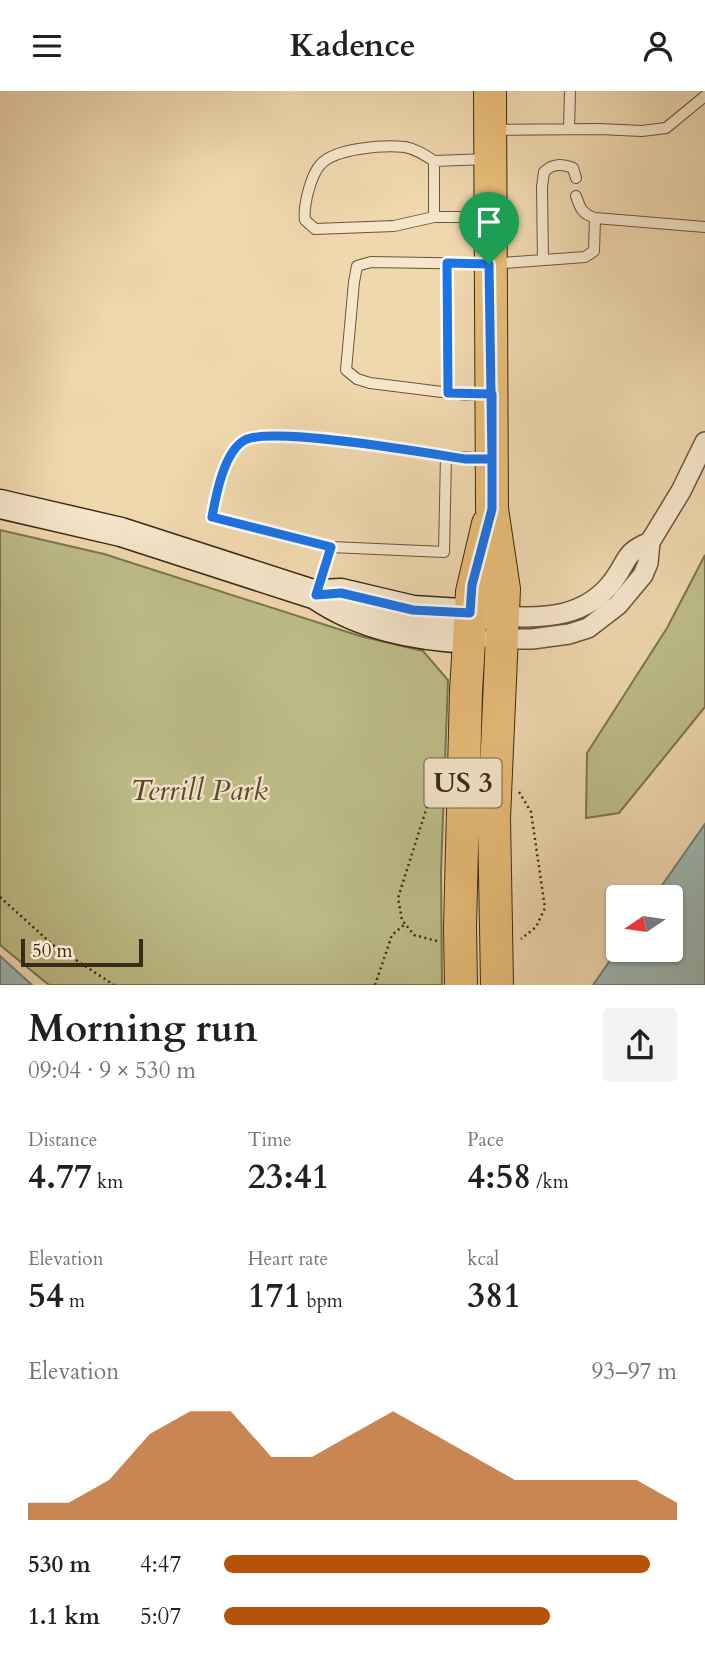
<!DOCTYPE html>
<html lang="en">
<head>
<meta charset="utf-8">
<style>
	:root { --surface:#fff; --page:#f2f2f2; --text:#202124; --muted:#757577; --accent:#b45309 }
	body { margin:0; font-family:Cardo,serif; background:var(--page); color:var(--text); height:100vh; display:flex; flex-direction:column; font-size:26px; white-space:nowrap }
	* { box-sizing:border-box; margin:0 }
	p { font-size:23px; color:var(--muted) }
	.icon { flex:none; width:38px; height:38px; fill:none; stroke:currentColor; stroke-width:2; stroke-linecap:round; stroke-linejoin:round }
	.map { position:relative; height:894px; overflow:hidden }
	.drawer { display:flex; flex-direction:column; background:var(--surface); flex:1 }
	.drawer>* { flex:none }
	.needle { width:46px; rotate:257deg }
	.fabs { position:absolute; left:606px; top:794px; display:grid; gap:14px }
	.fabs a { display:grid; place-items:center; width:77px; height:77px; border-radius:7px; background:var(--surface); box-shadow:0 2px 5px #0004; font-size:35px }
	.scale { position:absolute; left:21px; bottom:18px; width:122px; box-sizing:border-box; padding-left:7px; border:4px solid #3b2a18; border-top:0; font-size:19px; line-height:24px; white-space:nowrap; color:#3b2a18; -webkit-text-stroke:5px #f5e5ca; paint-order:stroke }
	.pin { position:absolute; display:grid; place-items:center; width:60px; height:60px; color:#fff; margin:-72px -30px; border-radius:50% 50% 50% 0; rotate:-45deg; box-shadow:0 0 7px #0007 }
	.pin .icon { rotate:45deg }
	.round { display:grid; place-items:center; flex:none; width:74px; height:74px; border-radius:7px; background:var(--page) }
	.summary { display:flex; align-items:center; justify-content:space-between; height:119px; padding:0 28px }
	h1 { font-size:38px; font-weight:600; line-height:52px }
	.stats { display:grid; grid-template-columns:repeat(3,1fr); gap:10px; height:119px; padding:7px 28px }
	.stats div { display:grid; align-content:center }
	.stats b { font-size:35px; font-weight:600 }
	.stats small { font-size:19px; font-weight:400 }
	.stats p { font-size:19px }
	.chart { height:196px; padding:14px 28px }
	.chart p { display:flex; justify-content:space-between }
	.chart svg { width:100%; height:126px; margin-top:7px; fill:var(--accent); opacity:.7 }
	ul { padding:0 28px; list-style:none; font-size:23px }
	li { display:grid; grid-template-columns:112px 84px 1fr; align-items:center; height:52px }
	li i { height:18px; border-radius:9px; background:var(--accent) }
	header { display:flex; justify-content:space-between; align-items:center; height:91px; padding:0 28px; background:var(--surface); font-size:32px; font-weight:600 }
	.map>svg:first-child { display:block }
</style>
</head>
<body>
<header><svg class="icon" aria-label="menu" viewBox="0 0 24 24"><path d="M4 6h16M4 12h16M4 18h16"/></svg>Kadence<svg class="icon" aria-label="person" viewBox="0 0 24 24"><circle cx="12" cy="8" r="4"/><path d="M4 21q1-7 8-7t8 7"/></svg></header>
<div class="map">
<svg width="705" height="894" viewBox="0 0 705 894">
	<rect width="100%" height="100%" fill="#efd7ae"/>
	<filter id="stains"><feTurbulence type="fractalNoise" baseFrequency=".00286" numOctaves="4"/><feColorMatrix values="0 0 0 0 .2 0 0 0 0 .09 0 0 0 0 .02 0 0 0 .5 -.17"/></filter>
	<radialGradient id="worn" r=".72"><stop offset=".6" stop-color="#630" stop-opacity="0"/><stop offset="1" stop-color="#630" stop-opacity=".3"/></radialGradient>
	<path fill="#bdbd88" stroke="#7c7450" stroke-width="2" d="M0 439 104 463 360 545 423 560 448 589 441 781 442 894H49L0 854Z
		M705 464V616L619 722 586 727 587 662 667 537Z"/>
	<path fill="#9cb8b3" stroke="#757f75" stroke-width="2" d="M705 733V894H593L618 858 670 859V807H653Z
		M0 865 32 894H0Z"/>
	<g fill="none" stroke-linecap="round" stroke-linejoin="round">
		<defs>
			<path id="lane" d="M569 38 570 0
				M493 39 599 38 642 40 666 37 705 5
				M576 105C580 117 582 123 595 127
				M434 126 394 135 315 138 305 129C303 115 311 83 321 73 336 57 383 54 405 56 416 58 425 64 434 70
				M485 126H434V70L488 68
				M543 169 542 96 544 81C553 72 562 73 573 77L576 87
				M447 172 448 302
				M487 303 466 304 370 292 357 288 346 279 354 191 357 175 371 171 489 173 585 166 594 160 595 127 705 136
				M446 365C412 360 269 335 245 349 224 361 216 404 212 426L331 456 444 461 446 365 488 368
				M318 499 331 456"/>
			<path id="street" d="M503 525C545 528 586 526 613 490 629 469 623 462 650 451
				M491 548H532L569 543 588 537 618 514 643 484 648 472 650 451 681 400 705 351"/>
			<path id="secondary" d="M0 413 121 441 316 504C361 535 415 545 469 548
				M322 503 341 502 413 519 493 524"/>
			<path id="primary" d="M490 0 492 418 504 498 494 727 496 836
				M460 836 466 600 472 501 488 433"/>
		</defs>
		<use href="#lane" stroke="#68553e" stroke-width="12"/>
		<use href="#street" stroke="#68553e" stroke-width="22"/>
		<use href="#secondary" stroke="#3b2a18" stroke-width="31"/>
		<use href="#primary" stroke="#3b2a18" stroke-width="34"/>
		<path stroke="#3b2a18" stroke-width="2.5" stroke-dasharray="2 3.5" stroke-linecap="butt" d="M519 701 531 721 545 817 536 836 521 848
			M0 806 53 854 114 894
			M437 850 414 844 402 829 398 807 431 703 441 698
			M375 894 392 844 405 833"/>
		<use href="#lane" stroke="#f5e5ca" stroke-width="10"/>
		<use href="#street" stroke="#f5e5ca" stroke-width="19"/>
		<use href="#secondary" stroke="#f5e5ca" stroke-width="28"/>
		<use href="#primary" stroke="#e8bc77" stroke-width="32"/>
		<defs>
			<path id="primary-bridge" d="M460 836 461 894
				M496 836 497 894"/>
		</defs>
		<use href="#primary-bridge" stroke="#3b2a18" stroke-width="34" stroke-linecap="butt"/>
		<use href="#primary-bridge" stroke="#e8bc77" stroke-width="32"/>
	</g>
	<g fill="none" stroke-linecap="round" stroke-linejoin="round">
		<defs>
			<path id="route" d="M489 173 492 368H465C427 362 273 335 245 349 224 360 216 404 212 426L331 456 316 504 341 502 413 519 470 522 472 494 492 418V303L448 302 447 172 489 173"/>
		</defs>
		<use href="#route" stroke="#fff" stroke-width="14"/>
		<use href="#route" stroke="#1a73e8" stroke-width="9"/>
	</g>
	<g text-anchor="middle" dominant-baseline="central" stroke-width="5" stroke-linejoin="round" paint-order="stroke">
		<rect fill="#f5e5ca" stroke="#73624d" stroke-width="2" x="424.5" y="667.5" width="77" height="49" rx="5"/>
		<g font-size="28" font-weight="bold" fill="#3b2a18">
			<text x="463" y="692">US 3</text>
		</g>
		<g font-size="30" font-style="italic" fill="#55472e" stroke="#f5e5ca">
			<text x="199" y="699">Terrill Park</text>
		</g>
	</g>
	<rect width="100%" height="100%" filter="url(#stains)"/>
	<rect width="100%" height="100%" fill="url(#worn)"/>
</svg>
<div class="fabs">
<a><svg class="needle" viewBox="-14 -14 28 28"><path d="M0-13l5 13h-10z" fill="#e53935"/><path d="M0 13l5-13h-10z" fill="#757577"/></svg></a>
</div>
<div class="scale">50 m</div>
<div class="pin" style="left:489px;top:173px;background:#1e9e55"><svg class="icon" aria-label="arrive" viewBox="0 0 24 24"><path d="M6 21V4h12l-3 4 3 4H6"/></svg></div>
</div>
<section class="drawer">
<div class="summary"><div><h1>Morning run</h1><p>09:04 · 9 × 530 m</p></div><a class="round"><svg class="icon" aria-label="share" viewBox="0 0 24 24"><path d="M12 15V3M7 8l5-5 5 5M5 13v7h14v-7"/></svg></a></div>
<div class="stats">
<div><p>Distance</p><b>4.77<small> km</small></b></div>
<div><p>Time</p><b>23:41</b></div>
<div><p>Pace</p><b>4:58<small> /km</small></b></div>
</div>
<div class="stats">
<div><p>Elevation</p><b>54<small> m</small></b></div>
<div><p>Heart rate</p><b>171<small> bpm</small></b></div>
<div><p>kcal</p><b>381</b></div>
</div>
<div class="chart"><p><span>Elevation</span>93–97 m</p>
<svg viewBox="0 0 160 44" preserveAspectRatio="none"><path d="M0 44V38L10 38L20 30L30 14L40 6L50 6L60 22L70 22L80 14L90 6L100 14L110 22L120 30L130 30L140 30L150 30L160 38V44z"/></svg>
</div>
<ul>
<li><b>530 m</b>4:47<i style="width:94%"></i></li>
<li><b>1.1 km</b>5:07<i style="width:72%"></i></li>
</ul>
</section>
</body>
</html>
